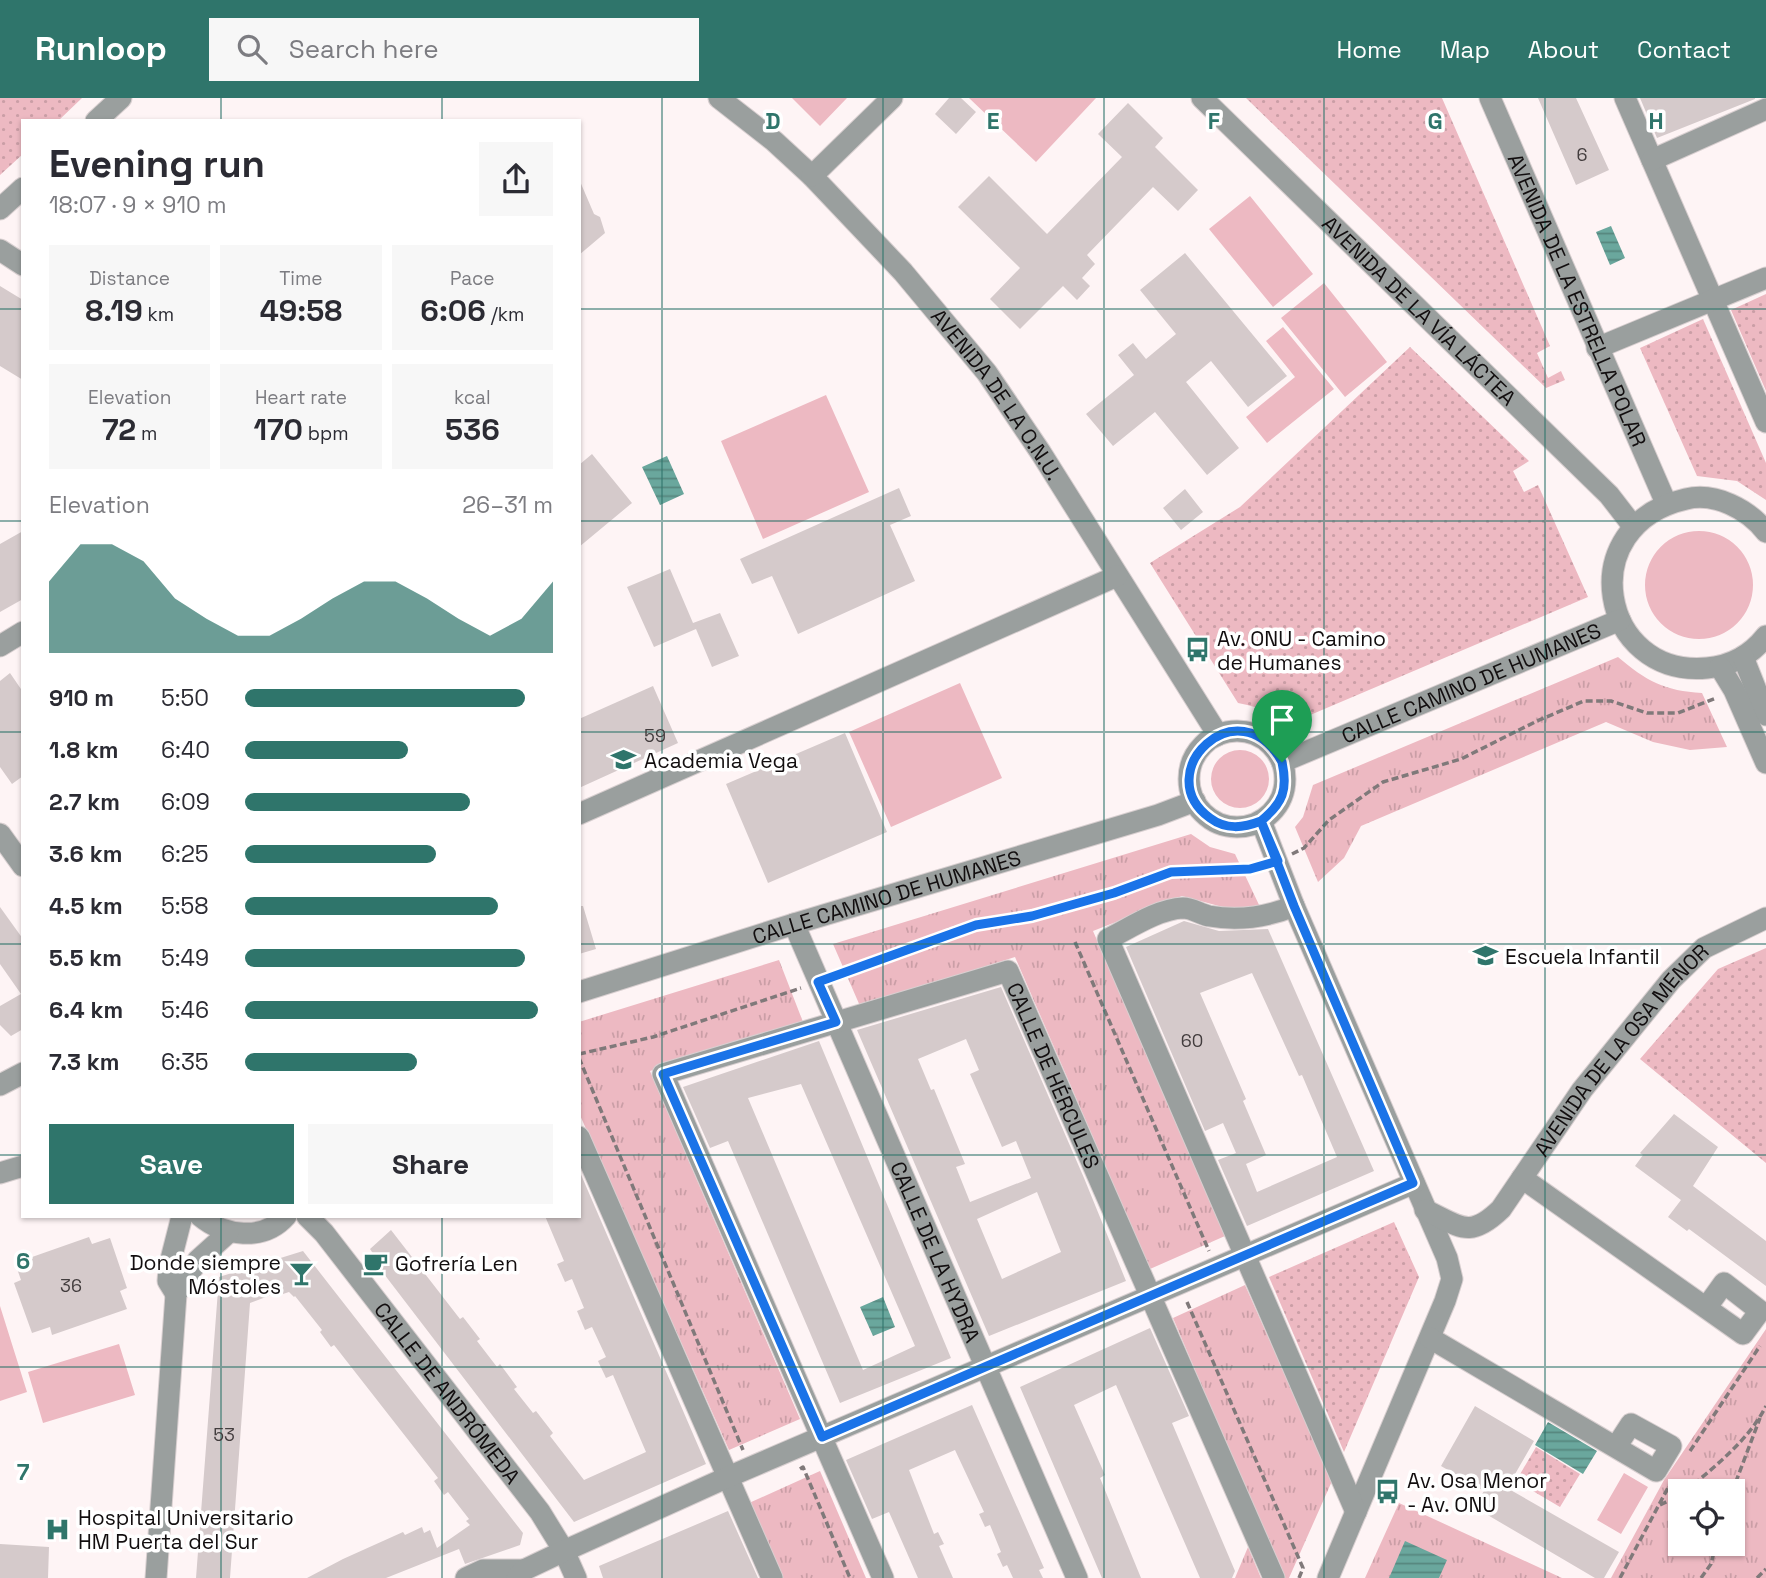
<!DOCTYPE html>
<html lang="en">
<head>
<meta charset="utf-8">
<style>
	:root { --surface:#fff; --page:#f7f7f7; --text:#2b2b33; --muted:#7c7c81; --accent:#2f756b }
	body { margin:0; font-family:"Space Grotesk",sans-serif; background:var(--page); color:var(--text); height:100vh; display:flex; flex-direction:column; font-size:26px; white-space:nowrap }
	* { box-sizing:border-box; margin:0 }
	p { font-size:23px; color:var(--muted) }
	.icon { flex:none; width:38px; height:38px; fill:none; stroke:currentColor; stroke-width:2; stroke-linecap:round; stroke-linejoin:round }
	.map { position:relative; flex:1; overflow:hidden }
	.details { position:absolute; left:21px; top:21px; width:560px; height:1099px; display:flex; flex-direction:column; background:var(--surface); border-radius:0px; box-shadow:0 2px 5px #0004 }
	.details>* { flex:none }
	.fabs { position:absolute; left:1668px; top:1381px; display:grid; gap:14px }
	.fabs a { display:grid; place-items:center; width:77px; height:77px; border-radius:0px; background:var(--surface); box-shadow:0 2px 5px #0004; font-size:35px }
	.pin { position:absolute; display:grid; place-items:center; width:60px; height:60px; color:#fff; margin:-72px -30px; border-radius:50% 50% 50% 0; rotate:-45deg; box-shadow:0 0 7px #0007 }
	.pin .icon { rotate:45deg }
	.round { display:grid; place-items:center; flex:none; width:74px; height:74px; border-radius:0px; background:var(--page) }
	.overview { display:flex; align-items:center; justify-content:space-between; height:119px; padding:0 28px }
	h1 { font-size:38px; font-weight:700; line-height:52px }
	.stats { display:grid; grid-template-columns:repeat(3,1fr); gap:10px; height:119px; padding:7px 28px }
	.stats div { display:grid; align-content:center; border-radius:0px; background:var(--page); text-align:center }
	.stats b { font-size:30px; font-weight:700 }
	.stats small { font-size:19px; font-weight:400 }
	.stats p { font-size:19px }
	.chart { height:196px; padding:14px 28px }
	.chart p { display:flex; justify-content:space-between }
	.chart svg { width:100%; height:126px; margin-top:7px; fill:var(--accent); opacity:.7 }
	.primary-button { display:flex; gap:14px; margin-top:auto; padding:14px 28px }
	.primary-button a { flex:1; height:80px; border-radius:0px; background:var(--accent); color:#fff; font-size:28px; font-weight:700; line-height:80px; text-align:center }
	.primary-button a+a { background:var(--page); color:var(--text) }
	ul { padding:0 28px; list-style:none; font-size:23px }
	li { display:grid; grid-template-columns:112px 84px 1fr; align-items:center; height:52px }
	li i { height:18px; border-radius:9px; background:var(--accent) }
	header { display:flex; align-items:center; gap:42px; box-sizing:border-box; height:98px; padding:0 35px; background:var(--accent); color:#fff }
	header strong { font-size:33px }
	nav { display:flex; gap:38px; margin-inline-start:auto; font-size:24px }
	.search { width:490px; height:63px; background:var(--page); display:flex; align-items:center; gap:18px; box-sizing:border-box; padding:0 24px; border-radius:0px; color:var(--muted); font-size:26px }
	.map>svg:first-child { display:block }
</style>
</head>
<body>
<header>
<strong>Runloop</strong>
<div class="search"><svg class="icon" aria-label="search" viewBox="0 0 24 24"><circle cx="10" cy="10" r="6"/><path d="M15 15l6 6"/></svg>Search here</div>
<nav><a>Home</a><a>Map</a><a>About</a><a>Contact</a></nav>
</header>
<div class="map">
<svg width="1766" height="1480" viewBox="0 0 1766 1480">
	<defs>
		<pattern id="grass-dots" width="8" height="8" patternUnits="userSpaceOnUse" patternTransform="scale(1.75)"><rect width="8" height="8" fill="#edb9c2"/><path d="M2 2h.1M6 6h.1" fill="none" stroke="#ca9ea6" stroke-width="1.8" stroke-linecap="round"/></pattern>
		<pattern id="park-tufts" width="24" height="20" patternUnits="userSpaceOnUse" patternTransform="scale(1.75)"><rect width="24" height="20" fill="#edb9c2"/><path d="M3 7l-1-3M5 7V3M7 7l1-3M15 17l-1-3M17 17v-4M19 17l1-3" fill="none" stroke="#ca9ea6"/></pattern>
		<pattern id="water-rules" width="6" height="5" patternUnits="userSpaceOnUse" patternTransform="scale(1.75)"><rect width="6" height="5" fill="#6aa79d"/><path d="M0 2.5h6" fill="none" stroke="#56867e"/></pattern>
	</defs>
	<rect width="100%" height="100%" fill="#fef4f5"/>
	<path fill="url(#grass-dots)" d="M0 0H82L58 23H23V56L0 77Z
		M1246 0H1442L1550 248 1537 255 1548 280 1561 273 1565 282 1546 290Z
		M1766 196V293L1731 212Z
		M1703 221 1766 365V402L1737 383 1697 378 1640 250Z
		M1410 249 1529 363 1513 373 1524 394 1538 387 1588 499 1289 626C1273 614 1258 609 1238 605L1150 465 1240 409Z
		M1766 850V1065L1640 961 1718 871Z
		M1394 1124 1419 1179 1344 1354 1269 1179Z
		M1536 1349 1580 1376 1560 1409 1516 1383Z"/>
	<path fill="url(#park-tufts)" fill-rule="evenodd" d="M1618 559C1646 583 1665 593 1702 595L1727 649 1690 652 1653 644 1606 624 1361 728 1344 760 1318 784 1295 729 1303 719 1313 687Z
		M1191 736 1210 749 1235 756 1260 809 1230 811 1182 798 1093 833 1225 1138 1150 1171 1015 859 860 908 833 846Z
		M779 862 803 924 650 973 800 1321 729 1352 579 1015V924Z
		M1245 1187 1332 1383 1289 1480H1283L1173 1220Z
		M1766 1231V1480H1611L1664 1382ZM1680 1393H1732V1446H1680Z
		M820 1373 866 1480H781L749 1405Z
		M1399 1405 1562 1480H1365Z
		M1248 1449 1261 1480H1235Z"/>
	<path fill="#edb9c2" d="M792 0H847L820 28Z
		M969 0H1096L1036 64Z
		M1250 98 1313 176 1273 209 1209 131Z
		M1324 185 1387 264 1345 299 1281 220Z
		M1283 229 1334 291 1267 345 1246 319 1295 279 1266 243Z
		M826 297 869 394 763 441 721 343Z
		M1645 487a54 54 0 1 1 108 0a54 54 0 1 1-108 0Z
		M960 585 1002 680 891 729 849 634Z
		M1211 681a29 29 0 1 1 58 0a29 29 0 1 1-58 0Z
		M0 1208 27 1294 0 1303Z
		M119 1246 135 1297 43 1325 28 1274Z
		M1624 1375 1648 1389 1621 1436 1597 1422Z"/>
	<path fill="url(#water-rules)" d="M1611 128 1625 160 1610 167 1596 134Z
		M667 358 684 396 660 407 642 369Z
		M883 1199 895 1229 873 1238 860 1209Z
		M1548 1324 1597 1353 1583 1376 1535 1347Z
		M1405 1443 1447 1462 1439 1480H1389Z"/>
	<path fill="#d5cacb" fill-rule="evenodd" d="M949 0H961L976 14 956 36 935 16Z
		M1538 0H1576L1609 72 1576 87Z
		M1640 0H1755V1L1657 40Z
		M1128 5 1163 40 1155 49 1198 92 1178 113 1153 89 1087 157 1095 166 1082 180 1090 188 1077 202 1063 188 1020 231 990 201 1020 170 958 109 989 78 1047 136 1122 59 1098 36Z
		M579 81 594 116 600 119 605 135 579 157Z
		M1185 155 1287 278 1248 309 1211 263 1186 284 1239 350 1207 377 1155 314 1113 348 1086 316 1134 277 1118 257 1133 245 1146 261 1176 236 1140 192Z
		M0 188 23 202V282L0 268Z
		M592 356 632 405 579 449V367Z
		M899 390 911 418 890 427 915 483 798 536 772 478 752 486 740 461Z
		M1185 391 1203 414 1181 432 1163 410Z
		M23 433V501L0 514V446Z
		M670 471 693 525 720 515 739 558 712 569 696 531 654 549 627 489Z
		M10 575 23 594V678L12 686 0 669V583Z
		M653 588 678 645 579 690V621Z
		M845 635 887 734 768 785 726 686Z
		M579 808H583L596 851 579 856Z
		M0 809 23 841V931L11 938 0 927V908L21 896 0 866Z
		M1184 823 1219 833 1268 831 1374 1073 1247 1128 1218 1062 1236 1055 1223 1025 1205 1033 1126 849ZM1252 875 1299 978 1302 977 1337 1059 1257 1094 1246 1066 1266 1057 1243 1003 1246 1001 1200 895Z
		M1001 889 1084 1080 1126 1183 989 1238 857 932ZM966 941 979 972 970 976 1002 1049 1016 1043 1031 1080 970 1104 956 1069 965 1066 934 991 931 992 918 961ZM1037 1094 1061 1154 1002 1181 977 1121Z
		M819 943 951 1260 840 1305 728 1043 710 1050 683 989ZM801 986 915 1248 863 1272 748 1000Z
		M1674 1016 1718 1049 1693 1088 1766 1143V1188L1689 1131 1687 1133 1668 1119 1681 1102 1635 1068 1643 1057 1640 1055Z
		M579 1072 706 1366 574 1424 371 1159 374 1157 370 1151 391 1132 460 1221 463 1219 480 1241 477 1243 497 1269 500 1266 517 1289 514 1291 533 1315 536 1313 553 1335 550 1338 584 1382 646 1354 613 1277 606 1280 598 1263 606 1259 592 1229 585 1232 577 1213 584 1210 572 1181 565 1184 557 1166 564 1163 545 1118H579Z
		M89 1139 92 1146 110 1140 127 1190 120 1193 127 1211 52 1237 50 1229 32 1235 14 1185 21 1182 15 1165Z
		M303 1153 523 1435 520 1447 465 1466 459 1451 386 1480H307L343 1461 403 1434 405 1437 422 1429 424 1435 430 1432 437 1450 470 1427 466 1423 469 1421 448 1394 444 1397 434 1383 438 1380 334 1247 331 1249 320 1234 322 1232 295 1198 294 1199 289 1194 283 1196 282 1193 250 1205 230 1480H196L219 1179Z
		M1150 1230 1189 1318 1172 1325 1235 1473 1232 1480H1200L1116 1287 1074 1307 1105 1377 1100 1380 1141 1480H1102L1020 1289Z
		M972 1307 1044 1470 1039 1472 1043 1480H1013L1007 1467 1003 1469 997 1456 1001 1454 990 1427 985 1429 979 1416 984 1414 955 1352 909 1372 934 1436 938 1434 944 1446 939 1448 953 1480H918L889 1414 872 1421 846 1362Z
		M1475 1308 1534 1343 1507 1390 1619 1454 1604 1480H1595L1474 1409 1484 1393 1441 1368Z
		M728 1413 758 1480H603L599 1468Z
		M0 1446 49 1449 48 1480H0Z"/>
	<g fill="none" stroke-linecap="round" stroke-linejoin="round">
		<defs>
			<g id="minor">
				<path id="s1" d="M719 0 774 43 812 78 903 174 987 275 1041 355 1218 637"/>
				<path id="s2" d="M1202 0 1609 397 1633 428"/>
				<path id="s3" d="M1490 0 1666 405"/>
				<path d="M1625 0 1766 324"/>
				<path d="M96 23 121 0"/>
				<path d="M1652 62 1766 11"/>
				<path d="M812 78 892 0"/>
				<path d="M0 111 23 90"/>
				<path d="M0 152 23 167"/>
				<path d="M1597 250 1766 180"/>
				<path d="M1766 434C1748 411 1715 394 1686 401 1571 427 1600 580 1707 570 1732 568 1751 557 1766 538"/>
				<path d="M0 548 23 534"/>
				<path d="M1743 559 1766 617"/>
				<path d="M1720 569 1734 592 1766 665"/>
				<circle cx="1237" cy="681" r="48"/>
				<path id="s4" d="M1282 664 1620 522"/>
				<path d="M579 716 1117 478"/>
				<path d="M1261 723 1294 808 1447 1160 1452 1181 1445 1203 1328 1480"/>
				<path d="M0 736 23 768"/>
				<path d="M1294 808C1267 819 1238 823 1209 818 1200 816 1192 810 1183 810 1158 811 1130 830 1108 841L1356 1414"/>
				<path id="s5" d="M794 826 1077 1480"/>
				<path id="s6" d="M579 894 794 826 1158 717 1195 703"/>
				<path d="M0 987 23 975"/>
				<path d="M579 1039 772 1480"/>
				<path d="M0 1075 23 1068"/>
				<path d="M1522 1080 1743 1236 1760 1213 1724 1185 1706 1210"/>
				<path id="s7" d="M1425 1112C1460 1128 1469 1142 1501 1111L1582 992 1671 882 1704 850 1766 820"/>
				<path d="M200 1118C224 1138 263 1144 286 1118"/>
				<path id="s8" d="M307 1118 324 1135 540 1414 564 1453 576 1480"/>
				<path d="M176 1196 168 1183 169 1169 182 1118"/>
				<path d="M1430 1240 1656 1373 1671 1348 1631 1326 1616 1349"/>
				<path d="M156 1480 176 1196 198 1162 228 1135"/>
				<path d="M466 1480 483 1472H524"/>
				<path d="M517 1480 524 1472 564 1453 728 1379 1414 1085"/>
				<path id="s9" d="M883 1480 663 976 1008 873 1274 1480"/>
			</g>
		</defs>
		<use href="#minor" stroke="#d8cfd0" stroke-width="23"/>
		<path stroke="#80797a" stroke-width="3.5" stroke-dasharray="7 3.5" stroke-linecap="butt" d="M1292 756 1304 750 1329 722 1383 684 1461 661 1537 623 1584 603H1611L1647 615H1678L1716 600
			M1075 844 1209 1153
			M835 878 976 827 1032 818 1114 795 1171 774 1258 768
			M579 956 653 939 801 890
			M579 960 743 1352
			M1187 1204 1303 1470 1299 1480
			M1690 1353 1760 1248
			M800 1371 803 1369 850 1480
			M1686 1393C1715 1368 1749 1342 1766 1308
			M1732 1394 1760 1320
			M1660 1407 1680 1397
			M1620 1480 1670 1386
			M1701 1480 1711 1466 1716 1446
			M1757 1480 1766 1471"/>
		<use href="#minor" stroke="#9a9f9e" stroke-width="21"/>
	</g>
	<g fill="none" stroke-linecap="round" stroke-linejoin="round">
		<defs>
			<path id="route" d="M1282 664C1288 692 1283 705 1261 723L1278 763 1250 771 1171 774 1114 795 1032 818 976 827 818 884 836 924 663 976 822 1339 1413 1085 1294 808 1261 723C1243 730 1226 732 1210 720 1148 675 1239 586 1282 664"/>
		</defs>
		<use href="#route" stroke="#fff" stroke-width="14"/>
		<use href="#route" stroke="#1a73e8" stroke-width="9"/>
	</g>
	<path fill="none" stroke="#2f756b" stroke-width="2" stroke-opacity="0.55" d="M221 0V23M442 0V23M662 0V1480M883 0V1480M1104 0V1480M1324 0V1480M1545 0V1480M0 211H23M579 211H1766M0 423H23M579 423H1766M0 634H23M579 634H1766M0 846H23M579 846H1766M0 1057H23M579 1057H1766M221 1118V1480M442 1118V1480M0 1269H1766"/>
	<defs>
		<symbol id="bus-bare" viewBox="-9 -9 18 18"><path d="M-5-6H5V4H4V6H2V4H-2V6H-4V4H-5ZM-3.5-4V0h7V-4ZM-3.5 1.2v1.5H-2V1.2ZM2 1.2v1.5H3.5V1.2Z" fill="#2f756b" stroke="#fff" stroke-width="2.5" paint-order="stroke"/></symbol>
		<symbol id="school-bare" viewBox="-9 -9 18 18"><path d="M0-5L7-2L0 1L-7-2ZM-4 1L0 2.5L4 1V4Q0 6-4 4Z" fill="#2f756b" stroke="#fff" stroke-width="2.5" paint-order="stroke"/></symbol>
		<symbol id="cafe-bare" viewBox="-9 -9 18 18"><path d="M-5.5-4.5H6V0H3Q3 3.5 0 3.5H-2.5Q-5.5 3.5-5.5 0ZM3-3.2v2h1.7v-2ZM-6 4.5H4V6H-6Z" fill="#2f756b" stroke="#fff" stroke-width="2.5" paint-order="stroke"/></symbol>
		<symbol id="bar-bare" viewBox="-9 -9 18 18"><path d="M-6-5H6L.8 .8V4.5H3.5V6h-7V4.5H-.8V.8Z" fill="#2f756b" stroke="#fff" stroke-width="2.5" paint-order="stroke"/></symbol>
		<symbol id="hospital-bare" viewBox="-9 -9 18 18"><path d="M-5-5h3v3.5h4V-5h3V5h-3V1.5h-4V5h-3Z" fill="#2f756b" stroke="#fff" stroke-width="2.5" paint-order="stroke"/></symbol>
	</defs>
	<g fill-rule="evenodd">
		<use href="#bus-bare" x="1180" y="534" width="35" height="35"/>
		<use href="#school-bare" x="606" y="644" width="35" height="35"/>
		<use href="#school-bare" x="1468" y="840" width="35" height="35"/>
		<use href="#cafe-bare" x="358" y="1148" width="35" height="35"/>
		<use href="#bar-bare" x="284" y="1158" width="35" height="35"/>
		<use href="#bus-bare" x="1370" y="1376" width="35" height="35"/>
		<use href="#hospital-bare" x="40" y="1414" width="35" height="35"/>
	</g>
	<g text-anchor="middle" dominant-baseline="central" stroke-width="7" stroke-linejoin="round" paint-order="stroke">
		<g font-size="18" fill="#433d3e">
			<text x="1582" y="56">6</text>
			<text x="655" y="637">59</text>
			<text x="1192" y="942">60</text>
			<text x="71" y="1187">36</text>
			<text x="224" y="1336">53</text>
		</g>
		<g font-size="21" fill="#120e0f" stroke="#fff">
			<text stroke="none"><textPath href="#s3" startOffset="220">AVENIDA DE LA ESTRELLA POLAR</textPath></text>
			<text stroke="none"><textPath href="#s2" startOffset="304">AVENIDA DE LA VÍA LÁCTEA</textPath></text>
			<text stroke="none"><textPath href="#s1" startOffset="408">AVENIDA DE LA O.N.U.</textPath></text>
			<text stroke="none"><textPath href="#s4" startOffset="205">CALLE CAMINO DE HUMANES</textPath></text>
			<text stroke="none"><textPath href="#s6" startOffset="322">CALLE CAMINO DE HUMANES</textPath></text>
			<text stroke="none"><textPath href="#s7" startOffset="285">AVENIDA DE LA OSA MENOR</textPath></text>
			<text stroke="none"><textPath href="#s9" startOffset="1024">CALLE DE HÉRCULES</textPath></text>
			<text stroke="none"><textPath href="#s5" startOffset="357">CALLE DE LA HYDRA</textPath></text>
			<text stroke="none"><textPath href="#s8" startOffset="226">CALLE DE ANDRÓMEDA</textPath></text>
		</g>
		<g font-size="21" fill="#120e0f" stroke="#fff" text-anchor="start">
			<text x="1217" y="540">Av. ONU - Camino<tspan x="1217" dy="24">de Humanes</tspan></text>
			<text x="644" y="662">Academia Vega</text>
			<text x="1505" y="858">Escuela Infantil</text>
			<text x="281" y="1164" text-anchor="end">Donde siempre<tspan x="281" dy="24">Móstoles</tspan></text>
			<text x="395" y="1165">Gofrería Len</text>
			<text x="1407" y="1382">Av. Osa Menor<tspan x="1407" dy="24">- Av. ONU</tspan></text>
			<text x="78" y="1419">Hospital Universitario<tspan x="78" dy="24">HM Puerta del Sur</tspan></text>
		</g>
	</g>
	<g font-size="23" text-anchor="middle" font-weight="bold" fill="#2f756b" stroke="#fff" stroke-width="7" stroke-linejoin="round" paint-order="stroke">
		<text x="773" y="31">D</text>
		<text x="993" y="31">E</text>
		<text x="1214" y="31">F</text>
		<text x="1435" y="31">G</text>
		<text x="1656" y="31">H</text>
		<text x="23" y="1171">6</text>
		<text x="23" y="1382">7</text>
	</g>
</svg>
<div class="fabs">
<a><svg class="icon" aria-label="locate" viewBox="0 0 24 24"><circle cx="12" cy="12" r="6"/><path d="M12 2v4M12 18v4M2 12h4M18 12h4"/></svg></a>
</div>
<div class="pin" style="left:1282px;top:664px;background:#1e9e55"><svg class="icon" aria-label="arrive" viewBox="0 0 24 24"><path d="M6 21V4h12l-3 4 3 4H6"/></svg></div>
<section class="details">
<div class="overview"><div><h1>Evening run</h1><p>18:07 · 9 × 910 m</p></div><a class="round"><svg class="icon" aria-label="share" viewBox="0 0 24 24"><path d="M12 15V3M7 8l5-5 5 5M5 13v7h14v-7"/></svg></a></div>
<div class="stats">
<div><p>Distance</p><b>8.19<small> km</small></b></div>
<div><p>Time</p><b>49:58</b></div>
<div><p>Pace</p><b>6:06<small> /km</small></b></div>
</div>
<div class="stats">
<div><p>Elevation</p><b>72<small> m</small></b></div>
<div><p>Heart rate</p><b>170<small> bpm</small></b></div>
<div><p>kcal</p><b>536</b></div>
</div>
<div class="chart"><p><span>Elevation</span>26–31 m</p>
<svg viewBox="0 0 160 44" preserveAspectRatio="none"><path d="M0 44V19L10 6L20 6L30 12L40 25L50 32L60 38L70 38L80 32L90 25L100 19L110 19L120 25L130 32L140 38L150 32L160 19V44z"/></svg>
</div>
<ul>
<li><b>910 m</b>5:50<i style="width:91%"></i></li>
<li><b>1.8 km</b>6:40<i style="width:53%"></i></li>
<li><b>2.7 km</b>6:09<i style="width:73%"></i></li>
<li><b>3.6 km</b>6:25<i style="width:62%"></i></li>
<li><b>4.5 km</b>5:58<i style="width:82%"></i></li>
<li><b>5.5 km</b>5:49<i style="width:91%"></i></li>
<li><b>6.4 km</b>5:46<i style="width:95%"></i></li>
<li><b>7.3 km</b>6:35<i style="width:56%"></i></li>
</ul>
<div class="primary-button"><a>Save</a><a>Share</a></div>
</section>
</div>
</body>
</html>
